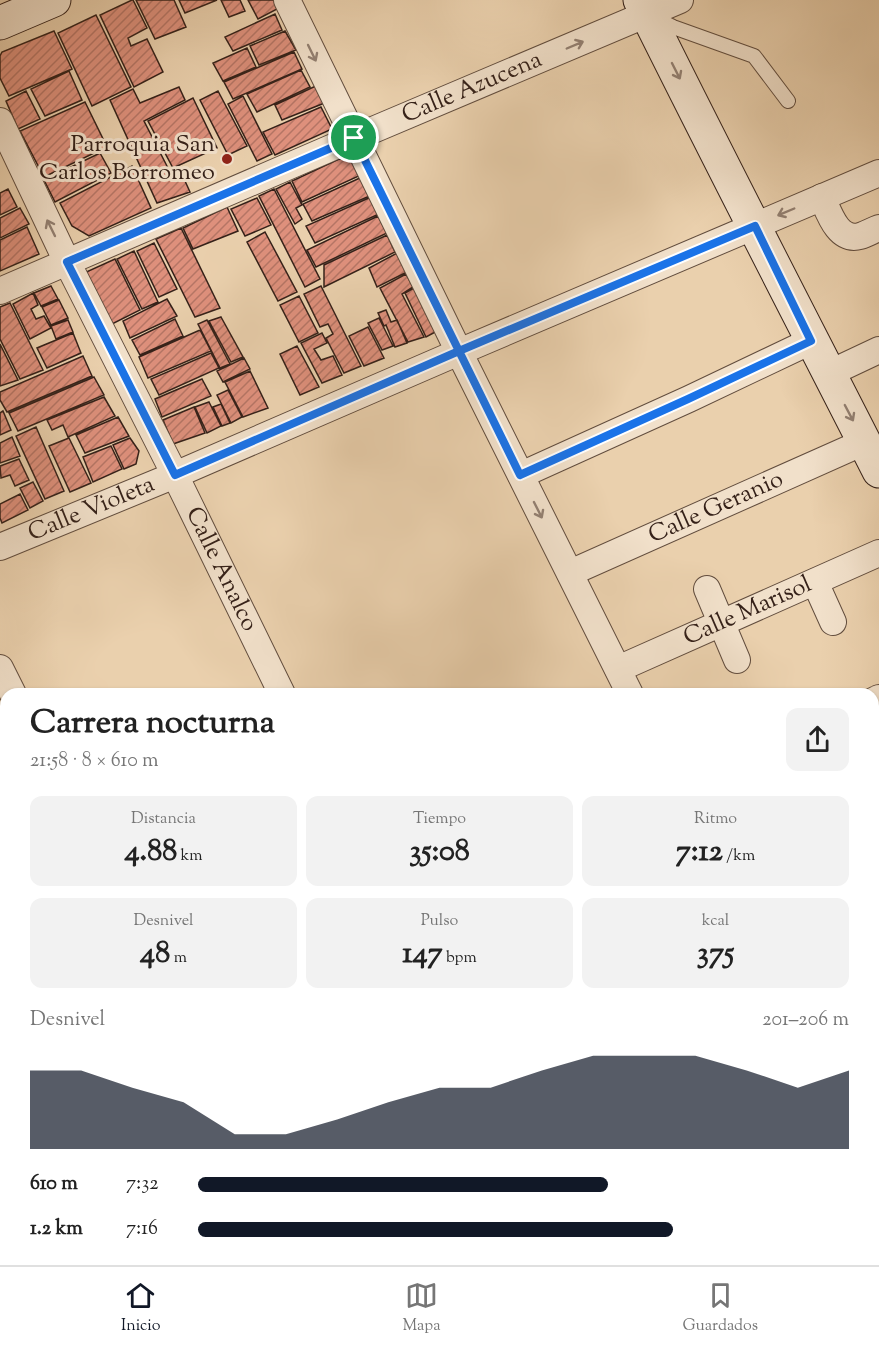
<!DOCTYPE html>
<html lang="es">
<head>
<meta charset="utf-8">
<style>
	:root { --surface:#fff; --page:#f2f2f2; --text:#222; --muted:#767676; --line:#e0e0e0; --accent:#111827 }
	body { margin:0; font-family:"Sorts Mill Goudy",serif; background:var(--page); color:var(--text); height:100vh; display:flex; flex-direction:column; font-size:22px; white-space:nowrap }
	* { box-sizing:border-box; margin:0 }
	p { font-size:20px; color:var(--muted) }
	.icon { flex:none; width:33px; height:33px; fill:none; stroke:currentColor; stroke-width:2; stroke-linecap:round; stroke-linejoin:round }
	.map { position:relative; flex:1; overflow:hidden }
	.sheet { position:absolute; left:0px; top:688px; width:879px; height:578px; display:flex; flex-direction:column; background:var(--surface); border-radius:18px 18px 0 0; box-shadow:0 2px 4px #0004 }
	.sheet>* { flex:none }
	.pin { position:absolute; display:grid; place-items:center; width:51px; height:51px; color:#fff; margin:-26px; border:3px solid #fff; border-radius:50%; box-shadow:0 2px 6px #0007 }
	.round { display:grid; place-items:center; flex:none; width:63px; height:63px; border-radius:12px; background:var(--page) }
	.summary { display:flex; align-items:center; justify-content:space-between; height:102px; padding:0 30px }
	h1 { font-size:33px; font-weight:700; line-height:45px }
	.metrics { display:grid; grid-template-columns:repeat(3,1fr); gap:9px; height:102px; padding:6px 30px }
	.metrics div { display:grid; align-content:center; border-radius:12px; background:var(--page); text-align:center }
	.metrics b { font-size:30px; font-weight:700 }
	.metrics small { font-size:16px; font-weight:400 }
	.metrics p { font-size:16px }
	.chart { height:168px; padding:12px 30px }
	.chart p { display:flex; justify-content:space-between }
	.chart svg { width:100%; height:108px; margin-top:6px; fill:var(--accent); opacity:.7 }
	ul { padding:0 30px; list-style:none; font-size:20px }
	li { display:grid; grid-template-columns:96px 72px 1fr; align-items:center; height:45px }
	li i { height:15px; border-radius:8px; background:var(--accent) }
	.tabs { display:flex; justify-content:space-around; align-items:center; height:84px; border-top:2px solid var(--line); background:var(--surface); font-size:16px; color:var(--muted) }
	.tabs a { display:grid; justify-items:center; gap:3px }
	.tabs .active { color:var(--accent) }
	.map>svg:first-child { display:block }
</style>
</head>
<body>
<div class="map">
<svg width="879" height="1265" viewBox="0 0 879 1265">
	<defs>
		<pattern id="building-hatch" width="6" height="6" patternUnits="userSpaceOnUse" patternTransform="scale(1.5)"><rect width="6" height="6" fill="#de907c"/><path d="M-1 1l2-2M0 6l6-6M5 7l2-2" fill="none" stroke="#b57565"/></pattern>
	</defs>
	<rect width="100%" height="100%" fill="#ead0ad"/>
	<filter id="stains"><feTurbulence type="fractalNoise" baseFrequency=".00333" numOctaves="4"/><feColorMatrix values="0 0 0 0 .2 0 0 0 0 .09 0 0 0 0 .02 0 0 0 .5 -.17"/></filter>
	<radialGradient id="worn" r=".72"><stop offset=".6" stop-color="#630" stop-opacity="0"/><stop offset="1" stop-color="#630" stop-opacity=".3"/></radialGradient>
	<path fill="url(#building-hatch)" stroke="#352119" stroke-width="1.5" d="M132 0H133L147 28 128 38 131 46 147 39 163 72 134 87 100 15Z
		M136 0H174L186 27 155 39Z
		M179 0H217L185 13Z
		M221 0H240L245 11 229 17Z
		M248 0H275L279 8 258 19Z
		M275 14 282 30 233 51 225 37Z
		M96 15 131 87 92 106 58 33Z
		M54 31 72 69 9 96 0 78V56L2 52Z
		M285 31 296 50 259 65 250 46Z
		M247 48 256 67 223 81 213 63Z
		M294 52 302 69 233 99 224 82Z
		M301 70 310 87 257 112 247 94Z
		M69 71 82 100 45 116 31 89Z
		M320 84 327 102 282 120 275 105Z
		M179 87 185 100 144 121 170 172 180 170 190 192 157 203 110 100 133 89 140 103Z
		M26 91 40 119 18 129 6 101Z
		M218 91 247 146 228 155 200 100Z
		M243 96 272 154 257 161 228 104Z
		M193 98 217 148 173 168 148 121Z
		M85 102 107 147 44 177 20 131Z
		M321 107 332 129 275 155 263 132Z
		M100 153 111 173 55 202 44 180Z
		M339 159 354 160 361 175 302 202 292 181Z
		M132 166 151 208 89 236 72 226 60 203Z
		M362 177 372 195 312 221 303 204Z
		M290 182 302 205 296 208 302 219 295 224 276 189Z
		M8 189 17 207 0 215V193Z
		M274 189 320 279 305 287 259 196Z
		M371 197 379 214 315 243 306 226Z
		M257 198 271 225 245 236 231 209Z
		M227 207 238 231 193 249 183 228Z
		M20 208 29 224 0 238V218Z
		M378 216 387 233 316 267 307 250Z
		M27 227 39 254 0 271V240Z
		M181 228 220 308 195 317 156 239Z
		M265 232 297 292 278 301 247 242Z
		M387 235 395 252 324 287V265Z
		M154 243 177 289 159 297 137 251Z
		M134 251 158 302 142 309 117 259Z
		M401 251 411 270 377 287 369 268Z
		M115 259 140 310 110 325 84 273Z
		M406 274 413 287 402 294 424 337 408 342 380 288Z
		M421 284 443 328 426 337 405 293Z
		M51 286 58 299 41 306 34 293Z
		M321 286 361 366 344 373 326 338 333 334 328 324 320 327 304 294Z
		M33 293 38 305 31 309 36 319 44 316 51 328 30 339 13 304Z
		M299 296 318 333 299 342 280 305Z
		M167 299 177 316 130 338 123 321Z
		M59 300 68 318 51 325 42 307Z
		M10 303 43 370 20 379 0 339V307Z
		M386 310 391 322 397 320 407 343 395 347 386 325 384 326 378 313Z
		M221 317 243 357 231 362 209 321Z
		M379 318 393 346 382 350 368 323Z
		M175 319 183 336 140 355 132 340Z
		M68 320 73 332 56 339 51 326Z
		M207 320 230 364 220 368 198 324Z
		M368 327 384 358 364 366 349 336Z
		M200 330 211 351 148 378 139 357Z
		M73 333 81 353 47 368 37 348Z
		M322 333 327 343 314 349 321 360 333 356 342 375 322 383 301 343Z
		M0 344 18 380 0 386Z
		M297 346 319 387 300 395 280 354Z
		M211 353 219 368 159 395 151 379Z
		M83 356 92 376 7 412 0 400V392Z
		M244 358 250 369 223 382 217 371Z
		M250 371 268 408 243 417 225 382Z
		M94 377 104 395 18 431 9 413Z
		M202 379 211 396 162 417 155 399Z
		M228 390 242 417 231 423 217 395Z
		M104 397 115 416 68 437 63 425 52 430 47 420Z
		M209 402 221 426 207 433 195 407Z
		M221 404 230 423 222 426 213 407Z
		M194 407 205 433 173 444 163 420Z
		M3 411 11 430 0 435V413Z
		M118 417 129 436 85 453 76 435Z
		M36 427 64 491 45 499 16 436Z
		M12 437 20 456 0 463V443Z
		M69 438 91 483 70 492 49 446Z
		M130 438 139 451 136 464 124 469 113 445Z
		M111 446 122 469 93 482 83 457Z
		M19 459 29 480 15 486 10 475 1 478 0 466Z
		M33 482 43 501 30 508 20 488Z
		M20 494 28 510 2 523 0 518V504Z"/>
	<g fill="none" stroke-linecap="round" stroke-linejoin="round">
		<defs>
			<path id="lane" d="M657 19 673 27 754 56 788 101
				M873 988 879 985
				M873 1036 879 1046"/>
			<g id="street">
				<path d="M287 0 459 352 630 694"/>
				<path id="s1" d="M0 121 67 262 175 475 282 694"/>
				<path d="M822 197C829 213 838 242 860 236 867 234 873 230 879 228"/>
				<path id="s2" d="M0 291 354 138 680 0"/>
				<path d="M828 374 879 350"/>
				<path d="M521 475 689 399 811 341"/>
				<path id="s3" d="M0 547 175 475 459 352 879 173"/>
				<path id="s4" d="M570 573 864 442"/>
				<path d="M815 582 833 622"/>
				<path d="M707 589 737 660"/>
				<path d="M0 668 13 694"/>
				<path id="s5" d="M618 669 879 553"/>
				<path d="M873 701 879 698"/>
				<path d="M0 875 6 886"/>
				<path d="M0 1007 6 1003"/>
				<path d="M0 1079 6 1076"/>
			</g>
			<path id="secondary" d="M640 0C718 158 799 314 879 471
				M0 23 54 0"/>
			<path id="primary" d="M873 1148H879
				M0 1165H6
				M873 1201H879
				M0 1226H6"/>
		</defs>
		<use href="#lane" stroke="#624d3e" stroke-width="16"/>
		<use href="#street" stroke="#624d3e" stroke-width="28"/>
		<use href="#secondary" stroke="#352119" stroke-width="35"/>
		<use href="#primary" stroke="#352119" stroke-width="35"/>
		<use href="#lane" stroke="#f1e0ca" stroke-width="14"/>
		<use href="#street" stroke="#f1e0ca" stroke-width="26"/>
		<use href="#secondary" stroke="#f1e0ca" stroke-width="33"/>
		<use href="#primary" stroke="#e5b876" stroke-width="33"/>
	</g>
	<defs><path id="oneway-shaft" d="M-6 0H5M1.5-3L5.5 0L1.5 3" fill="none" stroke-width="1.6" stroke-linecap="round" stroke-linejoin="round" transform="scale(1.5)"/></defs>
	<g stroke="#938072">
		<use href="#oneway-shaft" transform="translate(575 45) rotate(-23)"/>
		<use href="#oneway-shaft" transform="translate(312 53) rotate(64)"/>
		<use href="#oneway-shaft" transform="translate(676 71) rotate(63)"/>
		<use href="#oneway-shaft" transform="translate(786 212) rotate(157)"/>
		<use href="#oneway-shaft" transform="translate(51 228) rotate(-116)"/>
		<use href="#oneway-shaft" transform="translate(849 413) rotate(62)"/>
		<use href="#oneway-shaft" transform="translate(538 510) rotate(63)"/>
	</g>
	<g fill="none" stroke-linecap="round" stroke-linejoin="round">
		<defs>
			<path id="route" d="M354 138 67 262 175 475 459 351 520 475 688 399 811 341 755 226 459 351 354 138"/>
		</defs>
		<use href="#route" stroke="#fff" stroke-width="12"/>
		<use href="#route" stroke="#1a73e8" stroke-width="8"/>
	</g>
	<circle fill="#8f2418" stroke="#f1e0ca" stroke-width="2" cx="227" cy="159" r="6"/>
	<g text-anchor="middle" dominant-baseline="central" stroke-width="6" stroke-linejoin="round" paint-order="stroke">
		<g font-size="24" fill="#352119" stroke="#f1e0ca">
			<text stroke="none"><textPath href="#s2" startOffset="514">Calle Azucena</textPath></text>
			<text stroke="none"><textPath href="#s4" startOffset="160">Calle Geranio</textPath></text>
			<text stroke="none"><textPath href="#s3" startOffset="99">Calle Violeta</textPath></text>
			<text stroke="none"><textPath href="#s1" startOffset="500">Calle Analco</textPath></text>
			<text stroke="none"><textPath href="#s5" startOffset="142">Calle Marisol</textPath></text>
		</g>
		<g font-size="24" fill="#352119" stroke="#f1e0ca" text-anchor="end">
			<text x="215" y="145">Parroquia San<tspan x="215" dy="28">Carlos Borromeo</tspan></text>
		</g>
	</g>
	<rect width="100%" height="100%" filter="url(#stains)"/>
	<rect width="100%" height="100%" fill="url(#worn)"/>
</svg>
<div class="pin" style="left:354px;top:138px;background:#1e9e55"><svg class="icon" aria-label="arrive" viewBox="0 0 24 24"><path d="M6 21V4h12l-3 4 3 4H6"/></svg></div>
<section class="sheet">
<div class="summary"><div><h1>Carrera nocturna</h1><p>21:58 · 8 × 610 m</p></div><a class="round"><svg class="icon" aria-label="share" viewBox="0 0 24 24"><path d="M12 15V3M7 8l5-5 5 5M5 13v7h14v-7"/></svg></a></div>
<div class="metrics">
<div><p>Distancia</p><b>4.88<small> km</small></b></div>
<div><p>Tiempo</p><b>35:08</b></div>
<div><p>Ritmo</p><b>7:12<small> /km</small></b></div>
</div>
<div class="metrics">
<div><p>Desnivel</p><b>48<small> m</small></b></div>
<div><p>Pulso</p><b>147<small> bpm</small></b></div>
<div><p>kcal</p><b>375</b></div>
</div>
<div class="chart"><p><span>Desnivel</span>201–206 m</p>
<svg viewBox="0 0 160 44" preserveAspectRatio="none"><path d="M0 44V12L10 12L20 19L30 25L40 38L50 38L60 32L70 25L80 19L90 19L100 12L110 6L120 6L130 6L140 12L150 19L160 12V44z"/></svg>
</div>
<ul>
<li><b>610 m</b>7:32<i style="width:63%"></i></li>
<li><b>1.2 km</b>7:16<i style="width:73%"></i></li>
</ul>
</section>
</div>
<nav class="tabs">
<a class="active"><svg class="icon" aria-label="home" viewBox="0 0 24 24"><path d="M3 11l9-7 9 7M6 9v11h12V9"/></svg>Inicio</a>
<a><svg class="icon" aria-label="map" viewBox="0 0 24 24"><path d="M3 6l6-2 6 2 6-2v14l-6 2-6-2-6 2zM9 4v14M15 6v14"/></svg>Mapa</a>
<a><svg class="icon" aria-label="saved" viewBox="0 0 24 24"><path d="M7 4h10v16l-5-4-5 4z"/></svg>Guardados</a>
</nav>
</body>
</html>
